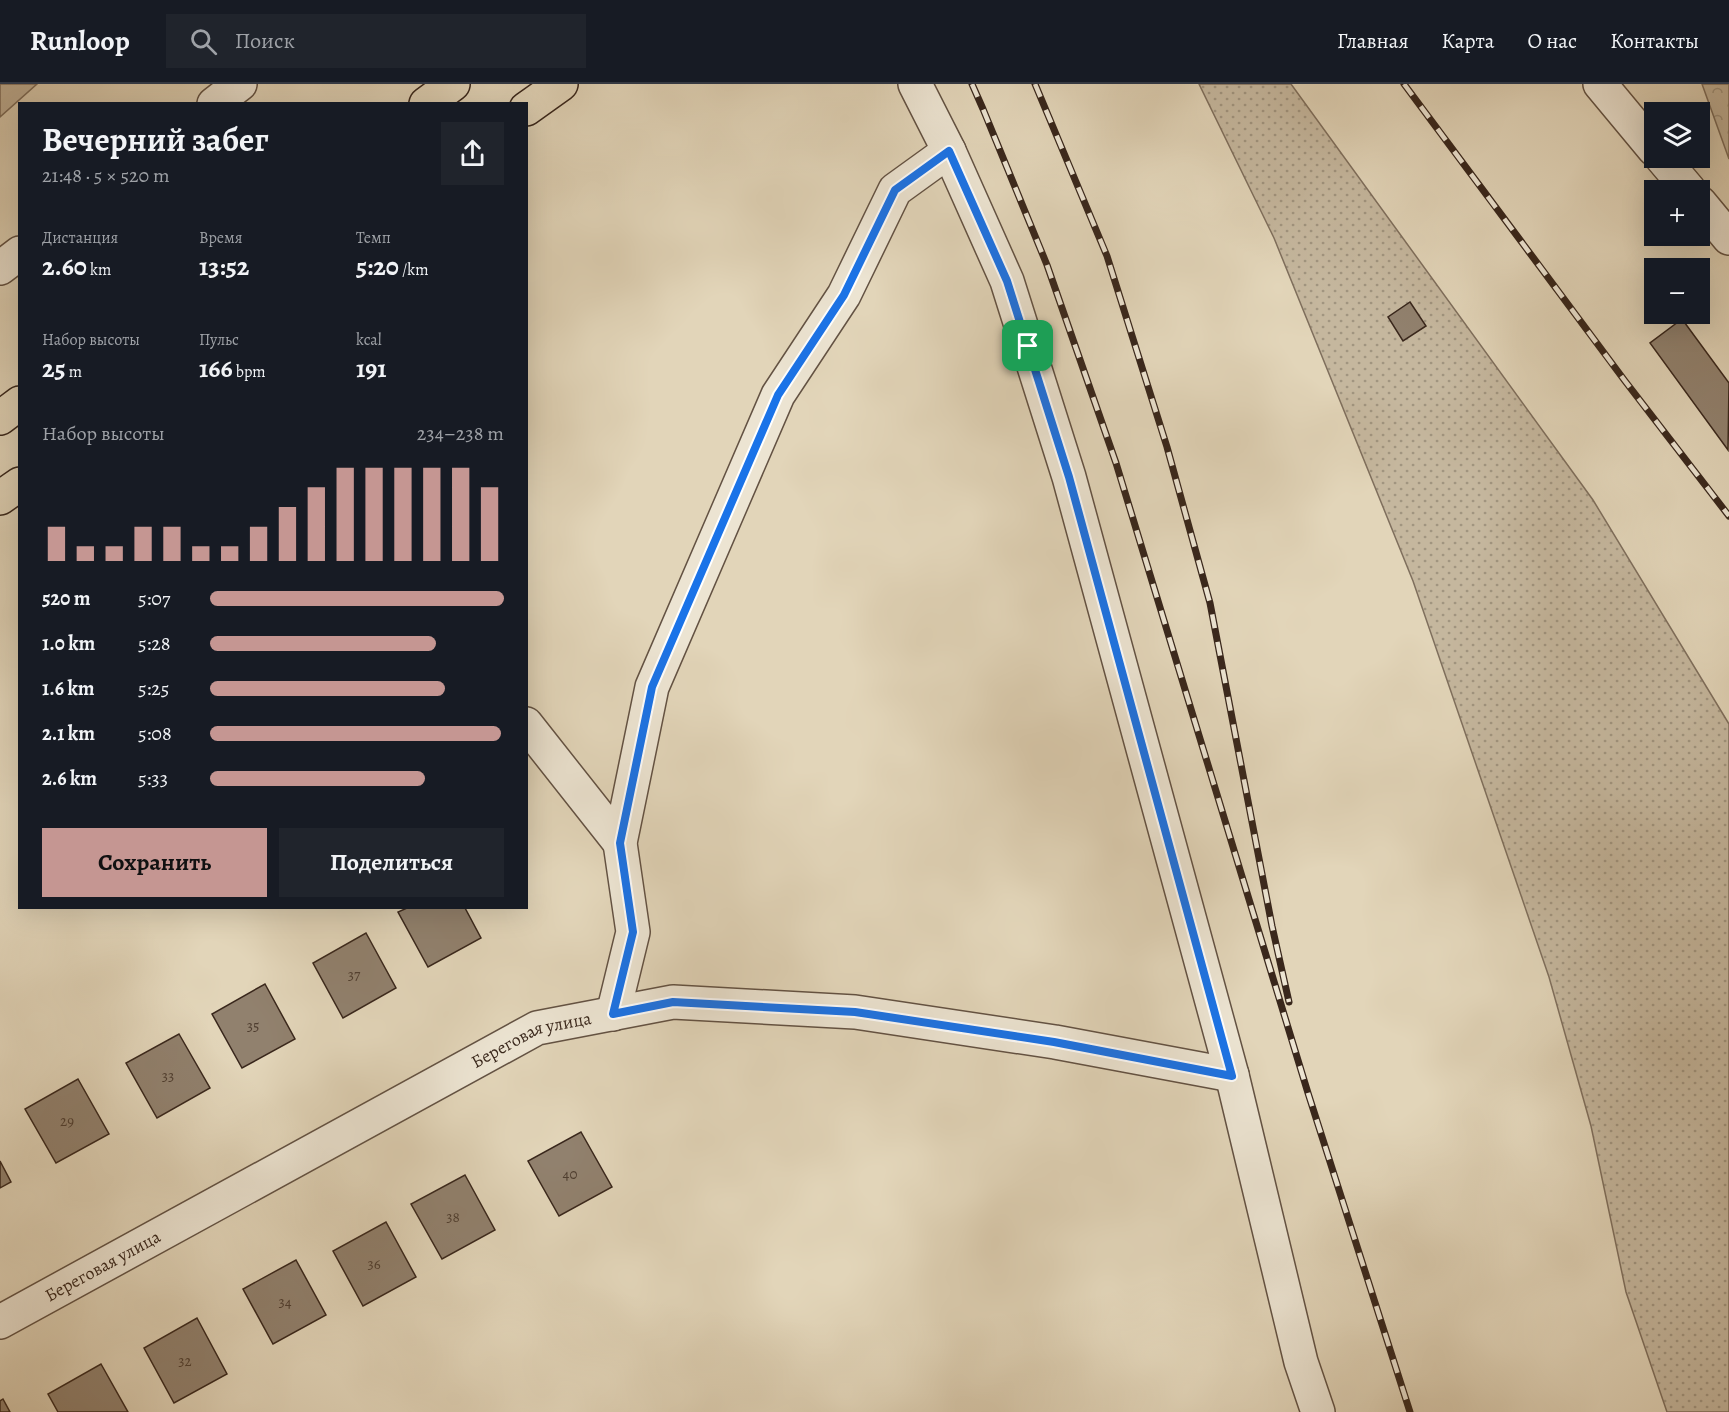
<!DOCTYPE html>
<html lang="ru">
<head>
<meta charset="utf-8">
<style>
	:root { --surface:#171b24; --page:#20242c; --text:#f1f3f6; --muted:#9ea1a6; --line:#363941; --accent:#c59692 }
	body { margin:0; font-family:Alegreya,serif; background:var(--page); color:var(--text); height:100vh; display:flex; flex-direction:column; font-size:22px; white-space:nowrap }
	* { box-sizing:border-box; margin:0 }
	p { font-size:20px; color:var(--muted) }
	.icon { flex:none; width:33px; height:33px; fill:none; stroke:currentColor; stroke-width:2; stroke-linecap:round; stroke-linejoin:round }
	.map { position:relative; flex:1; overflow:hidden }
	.details { position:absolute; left:18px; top:18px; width:510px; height:807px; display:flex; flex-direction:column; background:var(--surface); border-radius:0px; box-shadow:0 6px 24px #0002 }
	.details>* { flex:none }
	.fabs { position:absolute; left:1644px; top:18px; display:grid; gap:12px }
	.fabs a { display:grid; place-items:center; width:66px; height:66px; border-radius:0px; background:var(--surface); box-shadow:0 6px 24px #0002; font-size:30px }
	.pin { position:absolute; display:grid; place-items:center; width:51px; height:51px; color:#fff; margin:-26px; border-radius:12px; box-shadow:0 3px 9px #0006 }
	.round { display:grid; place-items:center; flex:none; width:63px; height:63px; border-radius:0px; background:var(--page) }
	.overview { display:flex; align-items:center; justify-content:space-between; height:102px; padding:0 24px }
	h1 { font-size:33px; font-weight:700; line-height:45px }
	.metrics { display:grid; grid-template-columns:repeat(3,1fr); gap:9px; height:102px; padding:6px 24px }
	.metrics div { display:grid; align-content:center }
	.metrics b { font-size:26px; font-weight:700 }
	.metrics small { font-size:16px; font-weight:400 }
	.metrics p { font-size:16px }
	.chart { height:168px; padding:12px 24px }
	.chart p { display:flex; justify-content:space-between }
	.chart svg { width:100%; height:108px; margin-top:6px; stroke:var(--accent); stroke-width:6 }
	.button { display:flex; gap:12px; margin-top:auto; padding:12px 24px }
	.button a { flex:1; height:69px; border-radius:0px; background:var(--accent); color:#111; font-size:24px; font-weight:700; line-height:69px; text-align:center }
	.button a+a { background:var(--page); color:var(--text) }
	ul { padding:0 24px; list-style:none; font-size:20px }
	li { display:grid; grid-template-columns:96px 72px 1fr; align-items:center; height:45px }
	li i { height:15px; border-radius:8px; background:var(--accent) }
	header { display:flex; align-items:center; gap:36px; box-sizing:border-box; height:84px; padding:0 30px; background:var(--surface); border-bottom:2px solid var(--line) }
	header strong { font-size:28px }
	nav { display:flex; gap:33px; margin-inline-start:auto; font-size:21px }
	.search { width:420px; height:54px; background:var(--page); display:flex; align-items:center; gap:15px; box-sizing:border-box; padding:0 21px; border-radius:0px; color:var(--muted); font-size:22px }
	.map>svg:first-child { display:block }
</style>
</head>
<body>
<header>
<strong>Runloop</strong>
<div class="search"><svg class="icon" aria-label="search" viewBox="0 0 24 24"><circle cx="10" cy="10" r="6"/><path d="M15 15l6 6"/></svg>Поиск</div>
<nav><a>Главная</a><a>Карта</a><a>О нас</a><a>Контакты</a></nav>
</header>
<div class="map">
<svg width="1729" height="1328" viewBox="0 0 1729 1328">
	<defs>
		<pattern id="grass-dots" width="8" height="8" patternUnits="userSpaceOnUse" patternTransform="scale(1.5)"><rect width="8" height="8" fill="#c5b79e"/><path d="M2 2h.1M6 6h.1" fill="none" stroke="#a19580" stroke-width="1.8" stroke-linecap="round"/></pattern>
		<pattern id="forest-crowns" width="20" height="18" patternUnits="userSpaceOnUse" patternTransform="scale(1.5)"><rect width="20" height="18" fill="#c5b79e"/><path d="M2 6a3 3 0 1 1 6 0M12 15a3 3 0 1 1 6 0" fill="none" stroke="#a19580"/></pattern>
	</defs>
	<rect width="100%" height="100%" fill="#e2d5b9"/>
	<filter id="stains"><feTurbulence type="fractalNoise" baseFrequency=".00333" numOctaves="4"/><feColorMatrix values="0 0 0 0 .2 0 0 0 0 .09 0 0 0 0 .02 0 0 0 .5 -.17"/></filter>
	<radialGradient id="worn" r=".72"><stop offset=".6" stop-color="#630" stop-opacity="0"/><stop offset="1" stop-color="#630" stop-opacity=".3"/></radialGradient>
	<path fill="url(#grass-dots)" stroke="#7f6f5d" stroke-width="1.5" d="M1199 0H1291L1593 416 1729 640V1328H1667L1626 1208 1591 1042 1549 893 1413 497 1274 154Z"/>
	<path fill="url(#forest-crowns)" stroke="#7f6f5d" stroke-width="1.5" d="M1702 0H1729V75Z"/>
	<path fill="#c5b79e" stroke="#7f6f5d" stroke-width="1.5" d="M0 0H37L0 33Z"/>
	<path fill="#91816e" stroke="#39271c" stroke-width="1.5" d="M1410 218 1426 242 1403 257 1388 233Z
		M1682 235 1729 299 1728 366 1650 259Z
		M407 824H465L481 854 428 883 398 828Z
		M366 849 396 904 343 934 313 879Z
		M265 900 295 955 242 984 212 930Z
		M179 950 210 1004 157 1034 126 979Z
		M78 995 109 1050 56 1079 25 1025Z
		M581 1048 612 1103 559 1132 528 1077Z
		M0 1077 11 1098 0 1104Z
		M465 1091 495 1146 442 1175 411 1120Z
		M386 1138 416 1193 363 1222 333 1167Z
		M296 1176 326 1231 273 1260 243 1205Z
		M197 1234 227 1290 174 1319 144 1264Z
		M101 1280 128 1328H58L48 1310Z
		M3 1315 10 1328H0V1317Z"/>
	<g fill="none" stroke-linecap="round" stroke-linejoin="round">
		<defs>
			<g id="minor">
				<path d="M915 0 949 67 1007 197 1069 393 1232 991 1301 1278 1318 1328"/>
				<path d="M1600 0 1654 65"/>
				<path d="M214 20 240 0"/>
				<path d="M1662 74 1689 106"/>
				<path d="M1700 119 1729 154"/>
				<path d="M0 184 20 169"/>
				<path d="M526 640 620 759"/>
				<path d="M613 930 633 848 620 759 652 603 778 311 844 211 895 106 949 67"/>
				<path id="s1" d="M0 1238 537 944 673 918 855 928 1055 958 1232 991"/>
			</g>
			<path id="highway" d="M426 20 453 0
				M526 25 561 0
				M0 334 20 319
				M0 414 20 400"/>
		</defs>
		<use href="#minor" stroke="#635243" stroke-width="36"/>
		<use href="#highway" stroke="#39271c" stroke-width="36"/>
		<use href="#minor" stroke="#ece4d2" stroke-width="33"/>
		<use href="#highway" stroke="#e2d5b9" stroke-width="33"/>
		<defs>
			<path id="rail" d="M972 0 983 25 1047 181 1116 379 1308 1009 1410 1328
				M1035 0 1107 172 1167 363 1210 519 1272 842 1289 918
				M1404 0 1625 297 1729 432"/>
		</defs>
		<use href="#rail" stroke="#39271c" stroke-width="7"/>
		<use href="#rail" stroke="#ece4d2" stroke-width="4.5" stroke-dasharray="14" stroke-linecap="butt"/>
	</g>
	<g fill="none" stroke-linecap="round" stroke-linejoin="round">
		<defs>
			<path id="route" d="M949 67 1007 197 1069 393 1232 992 1054 958 855 928 673 918 613 930 633 848 620 759 652 603 778 311 844 211 895 106Z"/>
		</defs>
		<use href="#route" stroke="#fff" stroke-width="12"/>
		<use href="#route" stroke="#1a73e8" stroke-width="8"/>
	</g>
	<g text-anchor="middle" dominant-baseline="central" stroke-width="4.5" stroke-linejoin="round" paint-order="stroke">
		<g font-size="15" fill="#4f3e30">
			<text x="354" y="891">37</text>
			<text x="253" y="942">35</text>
			<text x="168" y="992">33</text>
			<text x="67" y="1037">29</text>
			<text x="570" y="1090">40</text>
			<text x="453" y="1133">38</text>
			<text x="374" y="1180">36</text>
			<text x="285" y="1218">34</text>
			<text x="185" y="1277">32</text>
		</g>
		<g font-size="18" fill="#39271c" stroke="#ece4d2">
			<text stroke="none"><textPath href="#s1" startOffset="603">Береговая улица</textPath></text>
			<text stroke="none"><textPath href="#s1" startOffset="117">Береговая улица</textPath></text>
		</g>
	</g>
	<rect width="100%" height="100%" filter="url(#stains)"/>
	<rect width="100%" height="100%" fill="url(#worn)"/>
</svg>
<div class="fabs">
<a><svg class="icon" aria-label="layers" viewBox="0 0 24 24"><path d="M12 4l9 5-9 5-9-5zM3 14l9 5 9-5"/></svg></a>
<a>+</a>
<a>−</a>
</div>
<div class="pin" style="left:1028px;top:262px;background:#1e9e55"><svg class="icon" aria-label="arrive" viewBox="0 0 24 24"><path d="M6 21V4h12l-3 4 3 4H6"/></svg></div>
<section class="details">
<div class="overview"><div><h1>Вечерний забег</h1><p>21:48 · 5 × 520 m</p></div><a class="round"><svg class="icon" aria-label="share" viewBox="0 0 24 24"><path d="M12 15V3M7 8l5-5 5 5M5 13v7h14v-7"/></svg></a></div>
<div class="metrics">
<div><p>Дистанция</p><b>2.60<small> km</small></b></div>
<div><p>Время</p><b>13:52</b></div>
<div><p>Темп</p><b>5:20<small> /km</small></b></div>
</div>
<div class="metrics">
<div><p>Набор высоты</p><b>25<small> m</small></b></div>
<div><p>Пульс</p><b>166<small> bpm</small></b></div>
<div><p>kcal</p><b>191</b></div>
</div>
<div class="chart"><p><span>Набор высоты</span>234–238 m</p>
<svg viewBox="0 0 160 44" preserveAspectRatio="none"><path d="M5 44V30M15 44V38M25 44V38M35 44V30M45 44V30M55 44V38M65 44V38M75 44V30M85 44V22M95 44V14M105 44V6M115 44V6M125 44V6M135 44V6M145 44V6M155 44V14"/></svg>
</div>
<ul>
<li><b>520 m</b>5:07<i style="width:100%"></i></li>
<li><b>1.0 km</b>5:28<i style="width:77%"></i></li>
<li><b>1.6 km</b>5:25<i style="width:80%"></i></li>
<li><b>2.1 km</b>5:08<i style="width:99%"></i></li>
<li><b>2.6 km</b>5:33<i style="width:73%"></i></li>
</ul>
<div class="button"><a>Сохранить</a><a>Поделиться</a></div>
</section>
</div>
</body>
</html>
